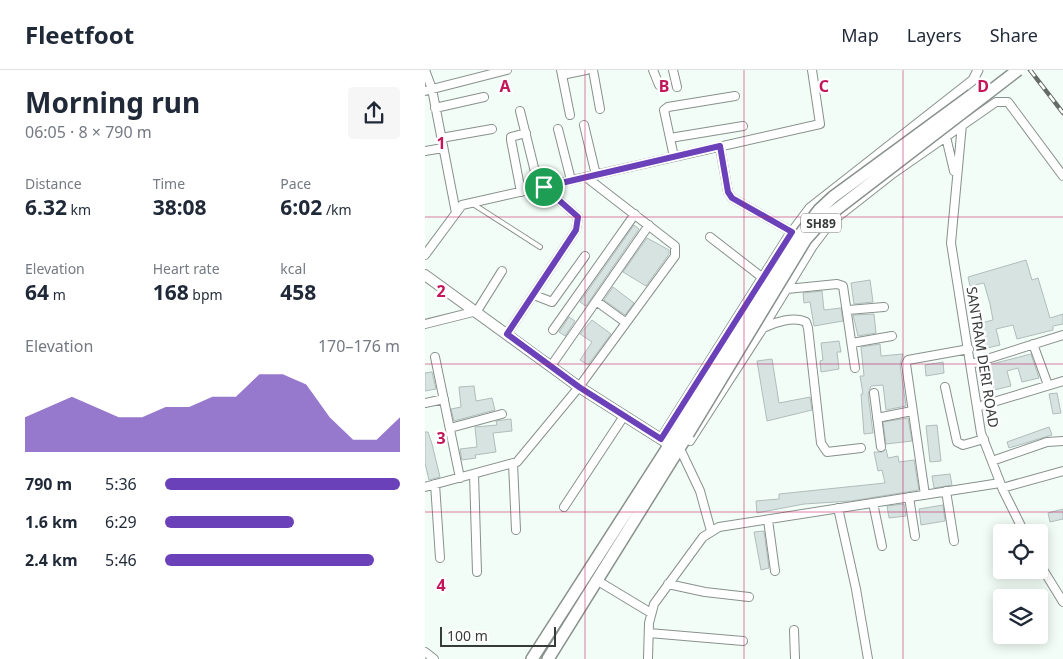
<!DOCTYPE html>
<html lang="en">
<head>
<meta charset="utf-8">
<style>
	:root { --surface:#fff; --page:#f6f6f7; --text:#1f2937; --muted:#747a83; --line:#e0e1e3; --accent:#6b41b9 }
	body { margin:0; font-family:"Noto Sans",sans-serif; background:var(--page); color:var(--text); height:100vh; display:flex; flex-direction:column; font-size:19px; white-space:nowrap }
	* { box-sizing:border-box; margin:0 }
	p { font-size:16px; color:var(--muted) }
	.icon { flex:none; width:28px; height:28px; fill:none; stroke:currentColor; stroke-width:2; stroke-linecap:round; stroke-linejoin:round }
	.map { position:relative; flex:1; overflow:hidden }
	.panel { display:flex; flex-direction:column; background:var(--surface); width:425px }
	.panel>* { flex:none }
	.controls { position:absolute; left:568px; top:454px; display:grid; gap:10px }
	.controls a { display:grid; place-items:center; width:55px; height:55px; border-radius:5px; background:var(--surface); box-shadow:0 2px 12px #0003; font-size:25px }
	.scale { position:absolute; left:15px; bottom:12px; width:116px; box-sizing:border-box; padding-left:5px; border:2px solid #373b39; border-top:0; font-size:14px; line-height:18px; white-space:nowrap; color:#373b39; -webkit-text-stroke:4px #fff; paint-order:stroke }
	.pin { position:absolute; display:grid; place-items:center; width:42px; height:42px; color:#fff; margin:-21px; border:2px solid #fff; border-radius:50%; box-shadow:0 1px 5px #0007 }
	.round { display:grid; place-items:center; flex:none; width:52px; height:52px; border-radius:5px; background:var(--page) }
	.headline { display:flex; align-items:center; justify-content:space-between; height:85px; padding:0 25px }
	h1 { font-size:28px; font-weight:700; line-height:38px }
	.figures { display:grid; grid-template-columns:repeat(3,1fr); gap:8px; height:85px; padding:5px 25px }
	.figures div { display:grid; align-content:center }
	.figures b { font-size:21px; font-weight:700 }
	.figures small { font-size:14px; font-weight:400 }
	.figures p { font-size:14px }
	.chart { height:140px; padding:10px 25px }
	.chart p { display:flex; justify-content:space-between }
	.chart svg { width:100%; height:90px; margin-top:5px; fill:var(--accent); opacity:.7 }
	ul { padding:0 25px; list-style:none; font-size:16px }
	li { display:grid; grid-template-columns:80px 60px 1fr; align-items:center; height:38px }
	li i { height:12px; border-radius:6px; background:var(--accent) }
	header { display:flex; align-items:center; gap:30px; box-sizing:border-box; height:70px; padding:0 25px; background:var(--surface); border-bottom:1px solid var(--line) }
	header strong { font-size:24px }
	nav { display:flex; gap:28px; margin-inline-start:auto; font-size:18px }
	main { display:flex; flex:1; min-height:0 }
	.map>svg:first-child { display:block }
</style>
</head>
<body>
<header>
<strong>Fleetfoot</strong>
<nav><a>Map</a><a>Layers</a><a>Share</a></nav>
</header>
<main>
<section class="panel">
<div class="headline"><div><h1>Morning run</h1><p>06:05 · 8 × 790 m</p></div><a class="round"><svg class="icon" aria-label="share" viewBox="0 0 24 24"><path d="M12 15V3M7 8l5-5 5 5M5 13v7h14v-7"/></svg></a></div>
<div class="figures">
<div><p>Distance</p><b>6.32<small> km</small></b></div>
<div><p>Time</p><b>38:08</b></div>
<div><p>Pace</p><b>6:02<small> /km</small></b></div>
</div>
<div class="figures">
<div><p>Elevation</p><b>64<small> m</small></b></div>
<div><p>Heart rate</p><b>168<small> bpm</small></b></div>
<div><p>kcal</p><b>458</b></div>
</div>
<div class="chart"><p><span>Elevation</span>170–176 m</p>
<svg viewBox="0 0 160 44" preserveAspectRatio="none"><path d="M0 44V27L10 22L20 17L30 22L40 27L50 27L60 22L70 22L80 17L90 17L100 6L110 6L120 11L130 27L140 38L150 38L160 27V44z"/></svg>
</div>
<ul>
<li><b>790 m</b>5:36<i style="width:100%"></i></li>
<li><b>1.6 km</b>6:29<i style="width:55%"></i></li>
<li><b>2.4 km</b>5:46<i style="width:89%"></i></li>
</ul>
</section>
<div class="map">
<svg width="638" height="589" viewBox="0 0 638 589">
	<rect width="100%" height="100%" fill="#f3fdf7"/>
	<path fill="#d6e3e1" stroke="#b0bdbb" d="M209 155 214 159 161 236 155 232Z
		M222 168 244 180V184L221 216 198 202Z
		M601 190 607 210 613 208 625 248 638 244V254L628 256V260L592 269 588 255 571 259 575 275 558 279 552 254 568 250 565 234 559 213 545 216 543 207Z
		M445 210 448 232 429 234 426 213Z
		M188 217 209 233 200 245 179 230Z
		M397 221 399 240 416 238 418 251 389 256 385 232 379 233 378 223Z
		M449 244 451 263 433 266 428 245Z
		M144 247 150 251 140 266 134 262Z
		M167 250 186 264 163 295 155 290 167 272 155 264Z
		M414 271 416 282H412L414 299 396 302 395 291 398 290 396 273Z
		M455 274 456 286 478 284 475 295 481 336 461 340 458 315 446 316 443 324 448 363 439 364 436 324H438L435 306H439L436 277Z
		M606 284 614 308 597 312 593 298 582 301 586 316 569 320 563 295Z
		M347 289 354 333 385 327 387 340 342 351 332 291Z
		M518 292 519 303 501 306 500 295Z
		M7 302 11 319 0 321V303Z
		M49 316 51 331 67 328 70 340 29 351 26 339 36 337 34 317Z
		M632 323 636 343 628 344 624 324Z
		M483 348 487 371 461 374 458 352Z
		M86 349 87 361 68 363 71 382 50 385 51 388 37 390 35 379 52 377 50 357 72 355 71 351Z
		M512 355 516 391 505 392 501 356Z
		M624 357 627 365 584 378 582 372Z
		M0 362H3L7 374 15 407 4 410 0 393Z
		M461 379 463 388 473 386 474 392 489 390 494 420 426 431 379 434 332 443 331 431 354 429V424L460 413 457 400 453 401 449 382H457Z
		M525 404 527 415 509 418 507 406Z
		M479 434 481 446 464 448 462 436Z
		M518 435 520 451 496 455 494 439Z
		M638 439V449L625 452 623 443Z
		M339 461 344 498 336 500 329 462Z"/>
	<g fill="none" stroke-linecap="round" stroke-linejoin="round">
		<defs>
			<path id="service" d="M48 134 115 177"/>
			<path id="minor" d="M0 0 7 19 31 143
				M136 0 145 45
				M168 0 175 39
				M228 0 234 15
				M248 0 252 17
				M137 5 161 0
				M0 21 82 0
				M10 38 59 27
				M95 41 114 118
				M537 54 526 173 556 363 578 420 599 462
				M159 55 171 105
				M133 59 146 110
				M521 67 529 101
				M16 68 67 59
				M245 68 318 56
				M295 77 303 122 307 128 367 162
				M0 81 18 78
				M249 87 239 40 243 37 310 26
				M96 122 86 70V67L101 63
				M285 167 338 208
				M0 185 37 135 395 54 387 0
				M362 219 412 214 418 216 430 298
				M109 225 127 232 160 186
				M171 231 200 252
				M423 240 459 237
				M0 254 52 241 77 201
				M338 258C350 252 369 246 381 252L383 258 396 373 402 382 436 378
				M128 260 210 144
				M82 264 151 160 153 147 119 117
				M427 273 467 266
				M608 274 623 315
				M10 287 35 408
				M546 294 638 265
				M126 296 224 155
				M520 317 532 372 538 375 559 369
				M449 323 456 377
				M0 333 19 329
				M552 337 638 311
				M452 348 487 341
				M25 358 77 344
				M265 371 338 258 388 176 400 160 410 149 466 105 571 32H583L638 106
				M257 383 275 421 286 461
				M567 391 622 372 638 371
				M88 393 91 460
				M49 404 52 502
				M10 414 15 488
				M0 417 92 392 154 317 250 186V176L161 107
				M577 418 638 401
				M521 421 529 471
				M500 425 481 294 483 290 544 279
				M484 427 490 466
				M448 433 457 476
				M139 437 199 346
				M413 438 431 519 443 589
				M343 450 350 501
				M614 493 638 532
				M173 511 226 543
				M243 514 280 522 324 527
				M369 560 370 589
				M224 563 318 571
				M0 582 9 589
				M223 589 224 553 229 534 278 467 294 457 575 413"/>
			<path id="tertiary" d="M236 369 364 166 385 138 548 10 553 0"/>
			<path id="secondary" d="M0 205 154 317 250 378"/>
			<path id="primary" d="M107 589 254 360
				M123 589 263 364"/>
		</defs>
		<use href="#service" stroke="#88918c" stroke-width="6"/>
		<use href="#minor" stroke="#88918c" stroke-width="10"/>
		<use href="#tertiary" stroke="#88918c" stroke-width="11"/>
		<use href="#secondary" stroke="#88918c" stroke-width="12"/>
		<use href="#primary" stroke="#88918c" stroke-width="14"/>
		<use href="#service" stroke="#fff" stroke-width="4"/>
		<use href="#minor" stroke="#fff" stroke-width="8"/>
		<use href="#tertiary" stroke="#fff" stroke-width="9"/>
		<use href="#secondary" stroke="#fff" stroke-width="10"/>
		<use href="#primary" stroke="#fff" stroke-width="11"/>
		<defs>
			<path id="rail" d="M605 0 638 43"/>
		</defs>
		<use href="#rail" stroke="#656b68" stroke-width="4.5"/>
		<use href="#rail" stroke="#fff" stroke-width="2.5" stroke-dasharray="8" stroke-linecap="butt"/>
		<defs>
			<path id="primary-bridge" d="M254 360 374 166 394 140 408 127 547 25
				M263 364 381 169 399 149 593 0"/>
		</defs>
		<use href="#primary-bridge" stroke="#88918c" stroke-width="14" stroke-linecap="butt"/>
		<use href="#primary-bridge" stroke="#fff" stroke-width="11"/>
	</g>
	<g fill="none" stroke-linecap="round" stroke-linejoin="round">
		<defs>
			<path id="route" d="M295 76 303 122 307 128 367 162 236 369 154 317 82 264 151 160 153 147 119 117Z"/>
		</defs>
		<use href="#route" stroke="#fff" stroke-width="10"/>
		<use href="#route" stroke="#6b41b9" stroke-width="6"/>
	</g>
	<path fill="none" stroke="#c2185b" stroke-width="1" stroke-opacity="0.55" d="M160 0V589M319 0V589M478 0V589M0 147H638M0 294H638M0 442H638"/>
	<g text-anchor="middle" dominant-baseline="central" stroke-width="5" stroke-linejoin="round" paint-order="stroke">
		<rect fill="#fff" stroke="#737674" stroke-width="1" x="376" y="143.5" width="40" height="19" rx="4"/>
		<g font-size="12" font-weight="bold" fill="#373b39">
			<text x="396" y="153">SH89</text>
		</g>
		<g font-size="14" fill="#373b39" stroke="#fff">
			<text transform="translate(558 287) rotate(81)">SANTRAM DERI ROAD</text>
		</g>
	</g>
	<g font-size="16" text-anchor="middle" font-weight="bold" fill="#c2185b" stroke="#fff" stroke-width="5" stroke-linejoin="round" paint-order="stroke">
		<text x="80" y="22">A</text>
		<text x="239" y="22">B</text>
		<text x="399" y="22">C</text>
		<text x="558" y="22">D</text>
		<text x="16" y="79">1</text>
		<text x="16" y="227">2</text>
		<text x="16" y="374">3</text>
		<text x="16" y="521">4</text>
	</g>
</svg>
<div class="controls">
<a><svg class="icon" aria-label="locate" viewBox="0 0 24 24"><circle cx="12" cy="12" r="6"/><path d="M12 2v4M12 18v4M2 12h4M18 12h4"/></svg></a>
<a><svg class="icon" aria-label="layers" viewBox="0 0 24 24"><path d="M12 4l9 5-9 5-9-5zM3 14l9 5 9-5"/></svg></a>
</div>
<div class="scale">100 m</div>
<div class="pin" style="left:119px;top:117px;background:#1e9e55"><svg class="icon" aria-label="arrive" viewBox="0 0 24 24"><path d="M6 21V4h12l-3 4 3 4H6"/></svg></div>
</div>
</main>
</body>
</html>
